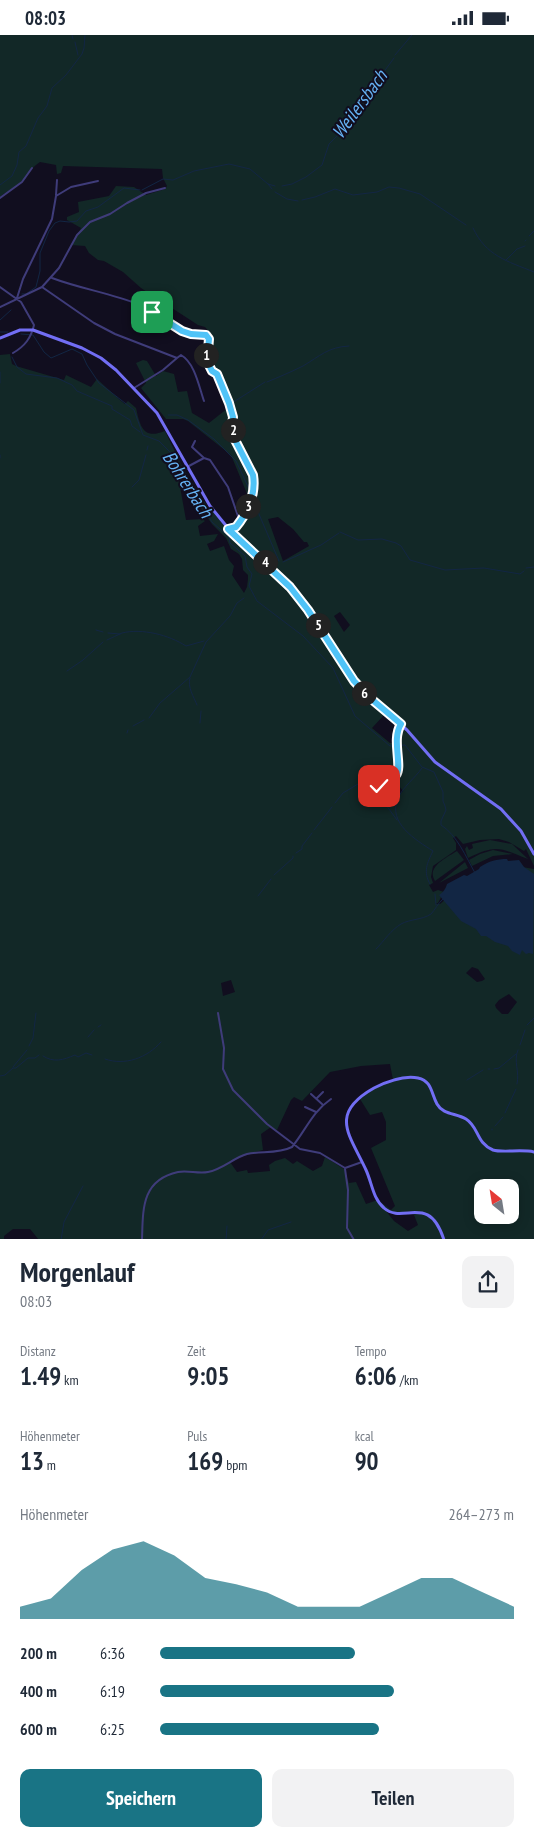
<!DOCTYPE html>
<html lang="de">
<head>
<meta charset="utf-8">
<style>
	:root { --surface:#fff; --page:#f2f2f3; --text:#1f2937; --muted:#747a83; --accent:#197485 }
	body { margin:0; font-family:"PT Sans Narrow",sans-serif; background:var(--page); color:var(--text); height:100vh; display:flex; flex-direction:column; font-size:19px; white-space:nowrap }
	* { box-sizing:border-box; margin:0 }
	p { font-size:16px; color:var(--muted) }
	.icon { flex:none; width:28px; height:28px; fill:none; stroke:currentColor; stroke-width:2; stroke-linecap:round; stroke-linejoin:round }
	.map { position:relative; height:1204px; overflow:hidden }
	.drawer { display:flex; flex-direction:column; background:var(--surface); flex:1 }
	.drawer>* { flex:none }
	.needle { width:32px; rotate:330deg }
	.buttons { position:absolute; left:474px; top:1144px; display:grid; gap:10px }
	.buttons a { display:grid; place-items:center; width:45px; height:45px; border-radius:10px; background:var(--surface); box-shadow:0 2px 12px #0003; font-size:25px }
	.pin { position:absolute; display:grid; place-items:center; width:42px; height:42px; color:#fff; margin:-21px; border-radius:10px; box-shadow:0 2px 8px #0006 }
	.km { position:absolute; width:25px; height:25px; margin:-12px; border-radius:50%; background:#222; color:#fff; font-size:14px; line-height:25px; text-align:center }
	.round { display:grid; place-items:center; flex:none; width:52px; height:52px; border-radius:10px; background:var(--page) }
	.summary { display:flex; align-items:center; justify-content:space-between; height:85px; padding:0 20px }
	h1 { font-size:28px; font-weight:600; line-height:38px }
	.figures { display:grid; grid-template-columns:repeat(3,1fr); gap:8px; height:85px; padding:5px 20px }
	.figures div { display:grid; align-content:center }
	.figures b { font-size:25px; font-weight:600 }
	.figures small { font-size:14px; font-weight:400 }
	.figures p { font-size:14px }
	.chart { height:140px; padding:10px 20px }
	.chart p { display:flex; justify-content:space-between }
	.chart svg { width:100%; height:90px; margin-top:5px; fill:var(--accent); opacity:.7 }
	.primary-button { display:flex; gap:10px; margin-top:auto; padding:10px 20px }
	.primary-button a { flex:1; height:58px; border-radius:10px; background:var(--accent); color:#fff; font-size:20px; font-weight:600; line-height:58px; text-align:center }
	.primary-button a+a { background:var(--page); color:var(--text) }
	ul { padding:0 20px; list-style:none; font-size:16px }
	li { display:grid; grid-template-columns:80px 60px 1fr; align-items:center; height:38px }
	li i { height:12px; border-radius:6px; background:var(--accent) }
	.status { display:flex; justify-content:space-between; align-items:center; height:35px; padding:0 25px; background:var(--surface); direction:ltr }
	.status svg { height:14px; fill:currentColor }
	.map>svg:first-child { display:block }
</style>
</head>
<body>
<div class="status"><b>08:03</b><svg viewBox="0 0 49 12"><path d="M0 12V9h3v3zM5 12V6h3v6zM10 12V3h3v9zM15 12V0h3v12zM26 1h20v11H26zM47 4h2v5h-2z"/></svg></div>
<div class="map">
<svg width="534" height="1205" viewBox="0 0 534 1205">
	<rect width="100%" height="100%" fill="#110e1f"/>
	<path fill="#122827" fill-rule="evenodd" d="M0 0H534V831L526 814 524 816 509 807 499 804 480 805 463 809 456 801 453 803 456 808V815L433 831 431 842 433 848 429 850 433 857 438 855 444 857 438 868 435 869H440L446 864 522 832 534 834V1204L39 1205 30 1194H13L4 1201V1204H0V320L10 319 12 329 16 331 64 345 66 340 91 352 97 344 121 366 125 369 128 366 136 373C140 391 143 405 165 396L182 431 177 435 186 485 202 484 205 486 198 491 200 501 218 499 214 506 207 509 210 516 224 511 229 525 234 531 232 540 244 558 247 552 248 544V540L243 535 242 524 239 519 231 514 226 503 212 489 185 451 181 438 185 436 203 465 229 496H236L248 477V461L231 420 188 386 183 384H166L141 353 146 348 136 328 143 325 147 326 156 341 163 336 174 339 178 357 187 356 192 378 209 388 228 373C226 364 221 351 216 343 205 328 200 316 210 298L205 292 198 290 141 253 123 237 104 226 98 225 89 218 85 211 71 210 81 193 67 185V182L79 177 78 167 109 161 116 151 134 152 146 160 165 154 167 151 163 143 162 134 63 131 61 138 57 139 56 130 40 127C28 135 26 144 17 151 11 155 5 157 0 162ZM278 482 293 494 304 507H307L309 511 283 526 268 484ZM340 577 350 590 344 597 334 581ZM384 680 396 690 394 708H390L372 693ZM394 734 400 737 399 751 403 756 397 763 391 756 380 762 374 754C378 738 379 738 394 734ZM472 932 478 934 485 944 482 946 477 947 466 938ZM231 945 235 957 223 961 221 948ZM509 959 517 967 508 979H502L496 973 495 970 499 965ZM390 1029 393 1045 370 1055 360 1064 370 1080 382 1077 386 1087V1105L371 1113 395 1171 391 1175 378 1165 366 1169 356 1147 349 1148 344 1134 325 1122 322 1131 313 1136 297 1126 293 1129 285 1123 275 1126 269 1130 270 1136 248 1138 247 1135 237 1137 230 1127 243 1120 263 1115 261 1099 271 1092 277 1095 291 1065 294 1062 302 1066 330 1037 361 1031ZM482 1152H510V1180H482ZM386 1176 397 1178 411 1176 414 1180 418 1190 408 1196 394 1186Z
		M490 805 512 809 528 824C500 813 497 809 468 823L465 814 467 811 469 815 473 813 472 809Z
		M493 815 513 819 493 821 472 831 469 825 480 819Z
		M457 816 464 825 435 846C426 832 446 823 457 816Z
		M465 827 468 833 439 848Z"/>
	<path fill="#122644" d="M507 824 508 826 519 825 524 832 534 839 533 919 529 918 526 919 522 915 520 920 512 916 508 911 495 907 486 901H481L476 894 461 886 439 860C443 858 446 853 447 849L464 840 467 841 479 834 480 832C489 826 497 824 507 824Z"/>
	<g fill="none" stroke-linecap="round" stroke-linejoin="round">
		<path stroke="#122644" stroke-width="1" d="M72 0 73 4
			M75 7 78 20
			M395 20 412 0
			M268 149 275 151
			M0 150 12 141 17 130 19 117 26 111 38 83 47 71 52 53 66 40 82 19 84 13 85 0
			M282 151 292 149 306 142 322 130 329 109 339 99 344 83 375 49 394 23
			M142 155 163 144 173 145 194 136 229 129 250 134 268 149 272 154
			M275 157 287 164 298 166
			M302 165 315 162 335 154 353 160 377 157 389 152 399 153 420 159 466 190
			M473 193C486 221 507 226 534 237
			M529 201 534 196
			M525 206 526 205
			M506 225 517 214 525 211
			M22 259H26L36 252 40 236V218L49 196 55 188 60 186 69 187 77 186 86 176 98 172 124 153 140 155
			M0 285 11 275
			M0 297H8
			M21 299 33 300 44 317 51 323 72 314 82 319 87 330 99 348 134 375 143 400 159 406 173 420 193 457 212 487 229 502 230 508 245 521 247 532 252 539 249 551 257 566 303 601 333 633 355 681 390 711 405 710 422 732 434 737 443 757V766L445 771 446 775 441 786V790C457 800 466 822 475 838
			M12 322 17 332 26 339 57 343 72 350 77 356 112 371V374L130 385 132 391 140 397
			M0 337V348
			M267 347C279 342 291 337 303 331 320 321 328 312 349 311
			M232 368 265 347
			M168 380H177L188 385 214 404 236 426 251 458
			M147 415 148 411
			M0 420V423
			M132 452 139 445 146 420
			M253 465 279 526
			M340 497 358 505 382 504 396 508 401 511 410 525 445 535 484 533 520 539 524 536
			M283 527 321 510 339 498
			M526 533 534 532
			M96 595 103 597
			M108 598 120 599
			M107 605C112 603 117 600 122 598 142 593 169 600 186 611L204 606
			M67 636 83 625 103 607
			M190 643C187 652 194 662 197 670
			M149 683 160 668 190 642 206 607 230 581 237 568 244 563
			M200 688 201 676
			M133 691 144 685
			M127 698 128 695
			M422 733C415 743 403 752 398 763 387 788 416 805 433 816 427 828 423 837 430 849
			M378 759 397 785
			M335 768 343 758 363 746V741H365L375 749
			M314 795 332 772
			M296 818 302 814V811L312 798
			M274 840 293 823V821
			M435 859 436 870
			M258 861 271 844
			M376 914C384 906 391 895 401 889 410 884 422 885 431 879 435 875 438 868 443 864
			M527 990 534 983
			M98 992 101 990
			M88 1002 94 995
			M520 1010 525 995
			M29 1011 33 1003 36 978
			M43 1021C54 1028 63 1025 75 1020L78 1022 86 1018 92 1020
			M105 1024C125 1031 147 1023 161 1007
			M13 1032 27 1015
			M488 1034H490
			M494 1034 499 1033 516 1019
			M0 1041 5 1040 13 1033H16L28 1023H35L39 1020
			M467 1045 483 1035
			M517 1049C520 1037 513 1026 518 1015
			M505 1078 516 1054
			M495 1091 503 1082
			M492 1095V1094
			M61 1205 64 1187 83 1151
			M226 1205 227 1191
			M261 1205 268 1195 291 1187"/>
		<path stroke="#3f3c7a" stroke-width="2" d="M56 160 57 145
			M0 163 22 147 32 133
			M52 243C81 254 111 258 140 270 155 277 167 290 182 296 190 300 201 296 208 302L207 326 212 336 217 339 229 368 233 382 232 390 234 403 253 440C256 459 248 477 236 492L228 493
			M0 252 21 267 34 290C31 303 25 311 13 318
			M42 252 94 288 115 299 177 323 181 320C195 328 199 352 204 366
			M17 263 23 244 52 184 56 161 71 152 98 146
			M0 272 42 252 59 233 77 200 90 187 110 179 127 168 146 158 165 153
			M134 353 163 335 177 323
			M195 406 192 412 204 423
			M187 432 204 423 210 425 228 452 240 487
			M379 751 393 743 398 736C399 721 392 703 401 689
			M218 978 224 1013 223 1034 233 1055 267 1089 300 1114 320 1118 345 1133 362 1127
			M311 1059 322 1069
			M317 1063 323 1057
			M305 1072 316 1077
			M345 1134 348 1155 347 1193 354 1205
			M142 1205C143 1175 141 1145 178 1137 188 1135 198 1139 208 1137 223 1134 233 1123 247 1119 262 1116 278 1119 292 1112 306 1095 312 1077 331 1064"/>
		<path stroke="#726ef4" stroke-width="3" d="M0 303 20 295H33L82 313 101 323 116 335 157 378 210 471 228 493 270 532 296 560 354 647 369 663 407 695 435 727 501 774 521 796 534 819
			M444 1205C429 1157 403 1190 384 1173 373 1164 372 1148 366 1135 350 1100 328 1079 374 1053 386 1047 403 1040 418 1043 432 1046 431 1058 437 1069 443 1080 456 1078 466 1084 479 1092 476 1108 493 1115 502 1118 522 1114 534 1117"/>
	</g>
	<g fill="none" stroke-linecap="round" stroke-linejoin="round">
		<defs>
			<path id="route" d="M152 277 182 296 191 299 206 300 209 304 207 326 212 336 217 339 229 368 233 382 232 390 234 403 253 440C256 459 248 477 236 492L228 494 290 552 308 575 354 646 369 662 401 689C391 705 403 731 396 740 392 745 384 748 379 751"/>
		</defs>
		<use href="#route" stroke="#fff" stroke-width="10"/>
		<use href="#route" stroke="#4fc3f7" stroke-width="6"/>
	</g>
	<g text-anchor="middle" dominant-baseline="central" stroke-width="4" stroke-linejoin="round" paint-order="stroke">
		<g font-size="19" font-style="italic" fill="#65b1f3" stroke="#110e1f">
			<text transform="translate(359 69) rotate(-54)">Weilersbach</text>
			<text transform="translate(188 449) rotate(57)">Bohrerbach</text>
		</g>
	</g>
</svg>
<div class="buttons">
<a><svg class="needle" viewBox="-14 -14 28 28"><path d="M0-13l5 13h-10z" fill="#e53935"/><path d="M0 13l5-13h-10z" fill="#747a83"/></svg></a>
</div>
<div class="pin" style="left:152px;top:277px;background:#1e9e55"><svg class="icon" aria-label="arrive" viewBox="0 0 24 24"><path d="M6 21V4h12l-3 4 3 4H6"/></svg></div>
<div class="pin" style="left:379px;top:751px;background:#d93025"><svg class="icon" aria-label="check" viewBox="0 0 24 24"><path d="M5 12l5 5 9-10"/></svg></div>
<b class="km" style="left:206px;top:320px">1</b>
<b class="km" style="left:233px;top:395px">2</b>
<b class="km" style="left:248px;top:471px">3</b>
<b class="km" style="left:265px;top:527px">4</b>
<b class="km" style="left:318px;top:590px">5</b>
<b class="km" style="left:364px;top:658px">6</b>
</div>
<section class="drawer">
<div class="summary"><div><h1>Morgenlauf</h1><p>08:03</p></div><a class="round"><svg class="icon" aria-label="share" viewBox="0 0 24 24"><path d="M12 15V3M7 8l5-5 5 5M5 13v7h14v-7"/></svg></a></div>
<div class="figures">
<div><p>Distanz</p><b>1.49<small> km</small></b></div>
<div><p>Zeit</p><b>9:05</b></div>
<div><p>Tempo</p><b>6:06<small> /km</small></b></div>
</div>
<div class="figures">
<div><p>Höhenmeter</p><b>13<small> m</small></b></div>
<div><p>Puls</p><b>169<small> bpm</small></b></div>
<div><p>kcal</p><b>90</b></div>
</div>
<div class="chart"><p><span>Höhenmeter</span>264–273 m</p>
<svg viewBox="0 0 160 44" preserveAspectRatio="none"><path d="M0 44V38L10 34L20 20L30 10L40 6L50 13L60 24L70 27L80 31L90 38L100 38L110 38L120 31L130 24L140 24L150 31L160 38V44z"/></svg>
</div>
<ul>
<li><b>200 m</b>6:36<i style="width:55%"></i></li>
<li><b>400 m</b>6:19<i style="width:66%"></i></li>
<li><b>600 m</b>6:25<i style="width:62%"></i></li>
</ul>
<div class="primary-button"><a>Speichern</a><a>Teilen</a></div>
</section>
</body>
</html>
